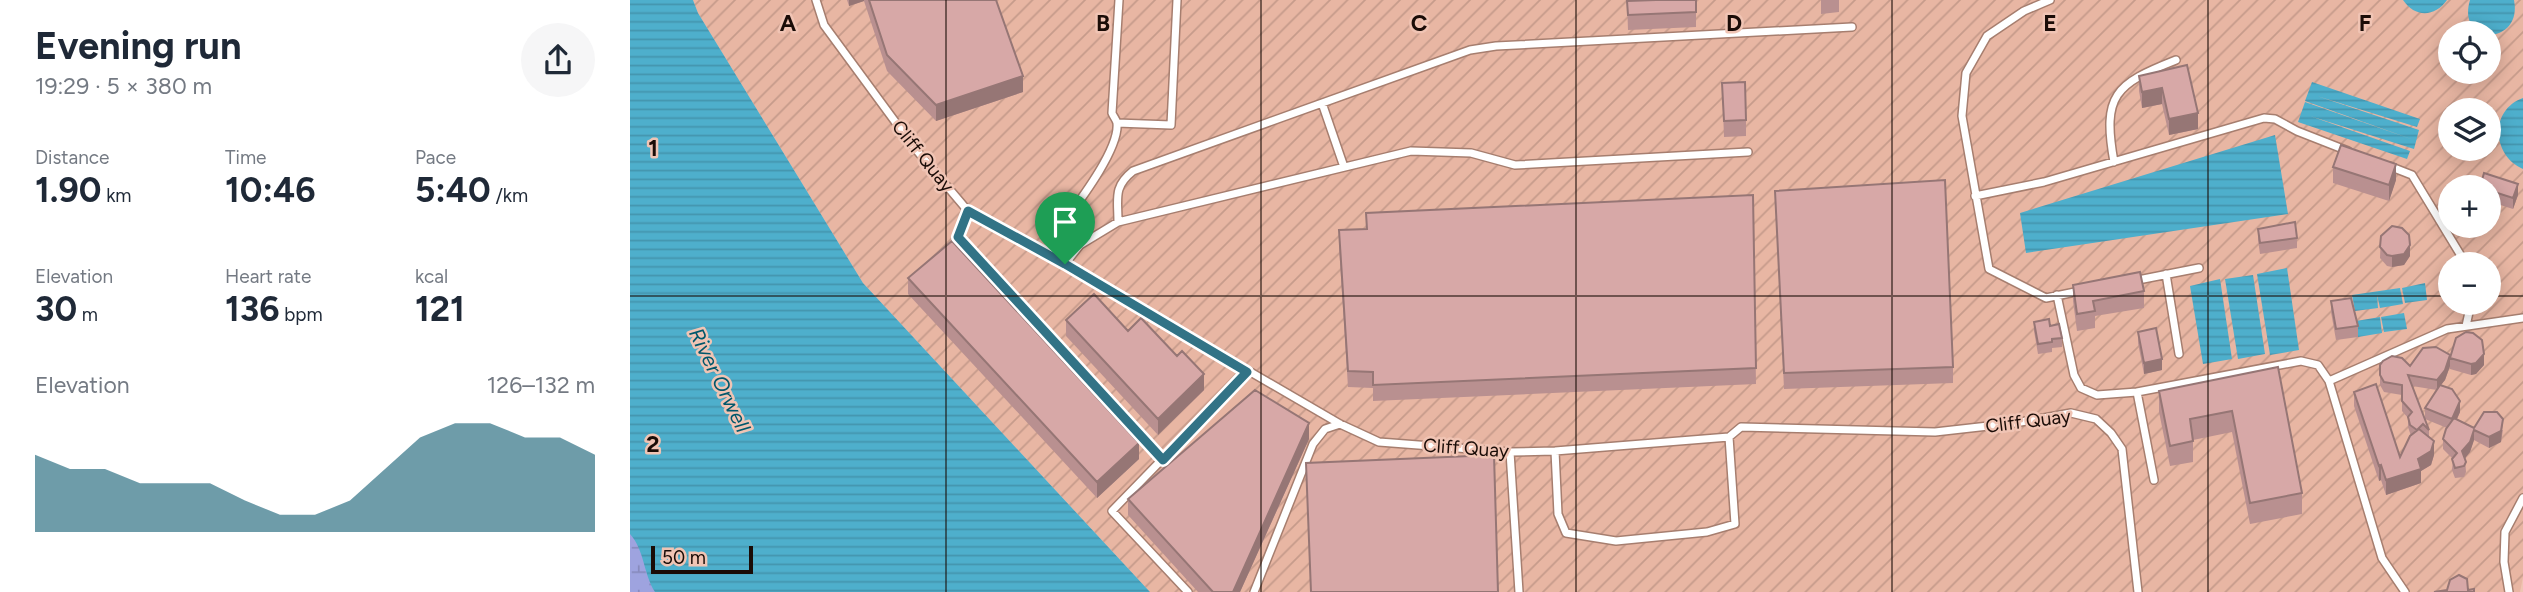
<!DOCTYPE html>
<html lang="en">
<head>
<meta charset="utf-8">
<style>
	:root { --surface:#fff; --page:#f6f6f7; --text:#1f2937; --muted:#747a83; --accent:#327386 }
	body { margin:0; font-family:Figtree,sans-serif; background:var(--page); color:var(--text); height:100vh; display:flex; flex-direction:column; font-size:26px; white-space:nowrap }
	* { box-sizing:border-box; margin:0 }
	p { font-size:23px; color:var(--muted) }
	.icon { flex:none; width:38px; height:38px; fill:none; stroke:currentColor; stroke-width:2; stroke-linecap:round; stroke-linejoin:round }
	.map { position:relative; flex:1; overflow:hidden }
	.details { display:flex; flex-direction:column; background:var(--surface); width:630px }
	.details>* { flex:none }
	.fabs { position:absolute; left:1808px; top:21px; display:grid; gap:14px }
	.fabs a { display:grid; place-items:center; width:63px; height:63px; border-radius:50%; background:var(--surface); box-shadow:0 4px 18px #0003; font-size:35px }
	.scale { position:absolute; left:21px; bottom:18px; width:102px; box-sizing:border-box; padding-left:7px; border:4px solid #1a0c07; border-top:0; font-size:19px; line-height:24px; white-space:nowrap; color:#1a0c07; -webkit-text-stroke:5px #f0c4b4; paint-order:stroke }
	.pin { position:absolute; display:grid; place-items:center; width:60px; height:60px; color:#fff; margin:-72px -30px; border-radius:50% 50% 50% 0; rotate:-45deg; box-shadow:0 0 7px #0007 }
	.pin .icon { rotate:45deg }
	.round { display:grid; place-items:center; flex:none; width:74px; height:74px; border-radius:37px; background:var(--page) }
	.summary { display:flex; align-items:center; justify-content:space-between; height:119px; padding:0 35px }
	h1 { font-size:38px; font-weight:700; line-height:52px }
	.stats { display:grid; grid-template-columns:repeat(3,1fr); gap:10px; height:119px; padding:7px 35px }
	.stats div { display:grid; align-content:center }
	.stats b { font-size:35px; font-weight:700 }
	.stats small { font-size:19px; font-weight:400 }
	.stats p { font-size:19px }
	.chart { height:196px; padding:14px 35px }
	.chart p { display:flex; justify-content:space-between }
	.chart svg { width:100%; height:126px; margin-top:7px; fill:var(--accent); opacity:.7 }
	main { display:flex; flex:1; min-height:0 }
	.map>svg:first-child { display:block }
</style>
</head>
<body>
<main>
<section class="details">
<div class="summary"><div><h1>Evening run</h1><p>19:29 · 5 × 380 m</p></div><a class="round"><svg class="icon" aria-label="share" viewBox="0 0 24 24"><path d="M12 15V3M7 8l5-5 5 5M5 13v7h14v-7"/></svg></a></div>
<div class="stats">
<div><p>Distance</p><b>1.90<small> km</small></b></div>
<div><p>Time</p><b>10:46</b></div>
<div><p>Pace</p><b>5:40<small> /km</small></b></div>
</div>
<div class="stats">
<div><p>Elevation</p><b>30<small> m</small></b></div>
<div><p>Heart rate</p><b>136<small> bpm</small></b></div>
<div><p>kcal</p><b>121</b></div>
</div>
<div class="chart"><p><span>Elevation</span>126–132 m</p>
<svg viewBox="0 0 160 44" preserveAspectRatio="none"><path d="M0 44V17L10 22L20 22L30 27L40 27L50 27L60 33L70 38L80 38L90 33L100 22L110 11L120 6L130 6L140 11L150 11L160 17V44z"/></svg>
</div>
</section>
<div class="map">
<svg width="1893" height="592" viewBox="0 0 1893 592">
	<defs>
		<pattern id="industrial-furrows" width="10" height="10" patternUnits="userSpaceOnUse" patternTransform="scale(1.75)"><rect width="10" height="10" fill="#e8b6a3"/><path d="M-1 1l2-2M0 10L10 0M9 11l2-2" fill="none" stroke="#c69b8b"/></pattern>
		<pattern id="wetland-marsh" width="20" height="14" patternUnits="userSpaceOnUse" patternTransform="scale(1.75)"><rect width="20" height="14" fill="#9ea3df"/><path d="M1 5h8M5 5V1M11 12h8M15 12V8" fill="none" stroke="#888bbe"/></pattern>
		<pattern id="water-rules" width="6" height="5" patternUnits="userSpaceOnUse" patternTransform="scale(1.75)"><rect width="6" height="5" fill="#4eafcc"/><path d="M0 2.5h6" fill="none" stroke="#4495ae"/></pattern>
	</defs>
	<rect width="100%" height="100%" fill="#f0c4b4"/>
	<path fill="url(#industrial-furrows)" fill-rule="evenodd" d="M63 0H1893V577L1890 592H520L233 283 68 13ZM1820 33H1858V72H1820ZM1820 110H1858V149H1820ZM1820 187H1858V226H1820ZM1820 264H1858V303H1820Z"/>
	<path fill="url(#wetland-marsh)" d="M0 484 55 592H0Z"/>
	<path fill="url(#water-rules)" d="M0 0H63L68 13 233 283 520 592H25C13 573 15 551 0 534Z
		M1773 0H1817C1805 17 1785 18 1773 0Z
		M1840 0H1884C1893 46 1826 46 1840 0Z
		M1682 82 1790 119 1787 127 1687 96 1789 130 1784 149 1680 116 1780 151 1777 159 1668 122 1675 102 1784 140 1675 101Z
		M1893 98V169C1862 156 1859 110 1893 98Z
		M1645 135 1658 214 1396 253 1390 213Z
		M1657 268 1669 350 1640 355 1627 274Z
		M1623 275 1635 354 1608 359 1595 279Z
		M1590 279 1602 359 1573 364 1560 286Z
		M1795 283 1797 300 1775 303 1772 288Z
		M1770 288 1773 304 1750 308 1747 295 1748 308 1725 311 1722 295Z
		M1774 313 1777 329 1754 332 1751 317Z
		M1750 317 1752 333 1728 337 1726 321Z"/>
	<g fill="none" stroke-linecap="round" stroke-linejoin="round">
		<defs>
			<path id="lane" d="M186 0 194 25 283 146 338 211 435 264 710 424 749 442 880 452 925 451 1099 437 1111 427 1305 432 1385 423 1441 413 1466 419 1481 433 1492 449 1508 592
				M1420 0 1394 11 1357 36 1336 73 1332 116 1359 269 1416 298 1450 291
				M692 103 714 167
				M487 123 541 125 547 0
				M1484 162C1472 95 1485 84 1546 60
				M1759 166 1782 175 1836 264
				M1345 196 1414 182 1634 118 1645 119 1667 131 1718 151
				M338 211 328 237 532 460
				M488 222C488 198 483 187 503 171L840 50 866 46 1222 27
				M450 245 429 229C445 207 490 150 487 123 486 119 483 116 482 113L489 0
				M435 264 450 245 488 222 781 151 841 153 885 165 1118 152
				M1536 274 1549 354
				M1503 281 1569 268
				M1427 295 1444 375 1451 388 1467 395 1507 392 1671 361 1688 365 1699 381 1752 558 1775 592
				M1836 326 1841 303
				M1699 381 1817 329 1893 318
				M1507 392 1524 480
				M925 451 928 514 936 533 986 541 1077 532 1105 524 1099 437
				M880 452 889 592
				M558 592 482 511 617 372
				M624 592 683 444 695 429 710 424
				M1879 592 1874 562 1875 532 1893 498"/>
		</defs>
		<use href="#lane" stroke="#a67e6f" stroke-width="10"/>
		<use href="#lane" stroke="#fff" stroke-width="7"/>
	</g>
	<path fill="#b99090" d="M217 0H366L393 92 306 121 257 71 234 1 219 6Z
		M1066 0V27L998 30 997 1Z
		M1191 0H1209V12L1191 14Z
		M1557 65 1568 129 1539 135 1532 104 1512 108 1509 91V76Z
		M1092 83 1116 120V136L1094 137Z
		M1703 167 1766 180 1759 201 1703 183Z
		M1858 187 1888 195 1883 209 1858 201Z
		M1145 191 1323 367V383L1154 389Z
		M1123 195 1126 384 743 401V388L718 387 709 246V230L736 229V213Z
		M1628 229 1667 238V248L1630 254 1628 240Z
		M1751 236 1780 256 1774 265 1762 267 1757 266 1750 258Z
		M278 278 509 459 467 498 278 294Z
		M1443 285 1514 291V308L1465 316V328L1447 331 1443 301Z
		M1701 301 1728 326V337L1706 340 1701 312Z
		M436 320 498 331 574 390 528 435 436 336Z
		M1404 322 1420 326 1432 338V347L1422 348V352L1408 354 1404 331Z
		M1508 332 1532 370 1514 374 1508 343Z
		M1820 355 1854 365 1846 374 1841 375 1820 369V366L1815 380 1810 386 1830 412 1827 419 1844 428 1873 430 1871 442 1859 448 1844 440 1840 452 1835 458 1836 472 1834 477 1825 478 1822 470 1823 459 1813 449V439L1817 428 1795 419V408L1807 390 1782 386 1799 430V437L1804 455 1801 465 1791 471V483L1756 495 1751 480 1749 481 1724 406V392L1770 457 1781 436 1778 427V418L1772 411V395L1754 392 1750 385V365L1780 366Z
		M1648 367 1672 493V514L1620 524 1602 432 1563 440V462L1540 466 1529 412V391Z
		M679 439 610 592H568L498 515V499Z
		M676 463 868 592H681Z"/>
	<path fill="#967675" d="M219 0H234V1L219 6Z
		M393 76V92L306 121V105Z
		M1532 88V104L1512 108V92Z
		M1568 113V129L1539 135V119Z
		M1766 164V180L1759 201V185Z
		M1888 184V195L1883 209V198Z
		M1780 245V256L1774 265 1762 267V256Z
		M1854 354V365L1846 374 1841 375V364Z
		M1820 355V366L1815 380 1807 390V380Z
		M1532 359V370L1514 374V363Z
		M574 374V390L528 435V419Z
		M1830 401V412L1822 430V419Z
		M1873 419 1871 442 1859 448V437Z
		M679 423V439L610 592H603Z
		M1844 430V440L1840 452 1832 462V451Z
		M1804 441V455L1801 465 1791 471V483L1756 495V480L1788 459Z
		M509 443V459L467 498V482Z
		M1751 465V480L1749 481V466Z"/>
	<path fill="#d7a8a7" stroke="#967675" stroke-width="2" d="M239 0H366L393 76 306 105 257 55Z
		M1026 0H1066V12L998 15 997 1Z
		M1557 65 1568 113 1539 119 1532 88 1512 92 1509 76Z
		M1115 82 1116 120 1094 121 1092 83Z
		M1711 145 1766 164 1759 185 1703 167Z
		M1854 173 1888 184 1883 198 1858 190V187H1850Z
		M1315 180 1323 367 1154 373 1145 191Z
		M1123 195 1126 368 743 385V372L718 371 709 230 737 229 736 213Z
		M1665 222 1667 238 1630 243 1628 229Z
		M1762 226 1772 228 1779 235 1780 245 1774 254 1762 256 1757 255 1750 247 1751 236Z
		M322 241 509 443 467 482 278 278Z
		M1510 272 1514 291 1463 301 1465 311 1447 314 1443 285Z
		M464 294 498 331 511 318 547 356 552 351 574 374 528 419 436 320Z
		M1721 298 1728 326 1706 329 1701 301Z
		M1419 319 1420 326 1429 324 1432 338 1422 339V342L1408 344 1404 322Z
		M1526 328 1532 359 1514 363 1508 332Z
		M1836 332 1843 333 1852 340 1854 354 1846 363 1841 364 1820 358 1826 338Z
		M1806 347 1820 355 1815 370 1807 380 1778 375 1799 430 1793 424 1787 430 1780 425 1778 417 1782 412 1772 401V385L1754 382 1750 375V365L1753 361 1762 356 1772 358 1780 366 1793 348Z
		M1648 367 1672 493 1620 503 1602 411 1560 419 1563 441 1540 446 1529 391Z
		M1746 384 1770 457 1780 436 1789 429 1804 441 1801 451 1788 459 1791 469 1756 480 1751 465 1749 466 1724 392Z
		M1810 385 1822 389 1830 401 1822 419 1795 408Z
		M625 390 679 423 603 592H583L498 499Z
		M1854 412H1867L1873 419 1871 431 1859 437 1844 430 1840 442 1832 451 1836 462 1834 466 1825 468 1822 459 1827 453 1813 439 1816 429 1824 418 1844 428Z
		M864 455 868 592H681L676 463Z
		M1829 575 1837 579 1838 590 1844 589V592H1804L1817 590 1820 580Z"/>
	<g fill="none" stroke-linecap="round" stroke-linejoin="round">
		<defs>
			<path id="route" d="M338 211 435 264 617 372 533 460 328 237Z"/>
		</defs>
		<use href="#route" stroke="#fff" stroke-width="14"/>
		<use href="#route" stroke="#327386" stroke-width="9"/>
	</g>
	<path fill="none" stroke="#1a0c07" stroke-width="2" stroke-opacity="0.55" d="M316 0V592M631 0V592M946 0V592M1262 0V592M1578 0V592M0 296H1820M1858 296H1893"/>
	<g text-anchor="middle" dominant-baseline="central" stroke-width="5" stroke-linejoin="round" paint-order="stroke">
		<g font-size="19" fill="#1a0c07" stroke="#f0c4b4">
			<text transform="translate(293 156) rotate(51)">Cliff Quay</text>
			<text transform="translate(1398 421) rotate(-7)">Cliff Quay</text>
			<text transform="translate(836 448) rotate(4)">Cliff Quay</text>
		</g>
		<g font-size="21" font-style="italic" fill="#00576b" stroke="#f0c4b4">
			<text transform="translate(90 380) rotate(64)">River Orwell</text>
		</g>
	</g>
	<g font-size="23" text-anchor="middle" font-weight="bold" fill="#1a0c07" stroke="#f0c4b4" stroke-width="5" stroke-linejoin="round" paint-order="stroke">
		<text x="158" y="31">A</text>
		<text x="473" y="31">B</text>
		<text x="789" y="31">C</text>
		<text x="1104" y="31">D</text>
		<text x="1420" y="31">E</text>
		<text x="1735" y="31">F</text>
		<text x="23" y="156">1</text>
		<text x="23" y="452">2</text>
	</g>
</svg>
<div class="fabs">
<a><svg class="icon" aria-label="locate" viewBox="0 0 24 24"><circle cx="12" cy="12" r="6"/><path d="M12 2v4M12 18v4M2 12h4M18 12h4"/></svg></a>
<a><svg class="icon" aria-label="layers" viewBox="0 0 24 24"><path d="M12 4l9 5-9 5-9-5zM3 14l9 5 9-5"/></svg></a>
<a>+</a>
<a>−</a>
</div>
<div class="scale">50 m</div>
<div class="pin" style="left:435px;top:264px;background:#1e9e55"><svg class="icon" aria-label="arrive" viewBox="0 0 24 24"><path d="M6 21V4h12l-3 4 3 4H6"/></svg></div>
</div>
</main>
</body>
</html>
